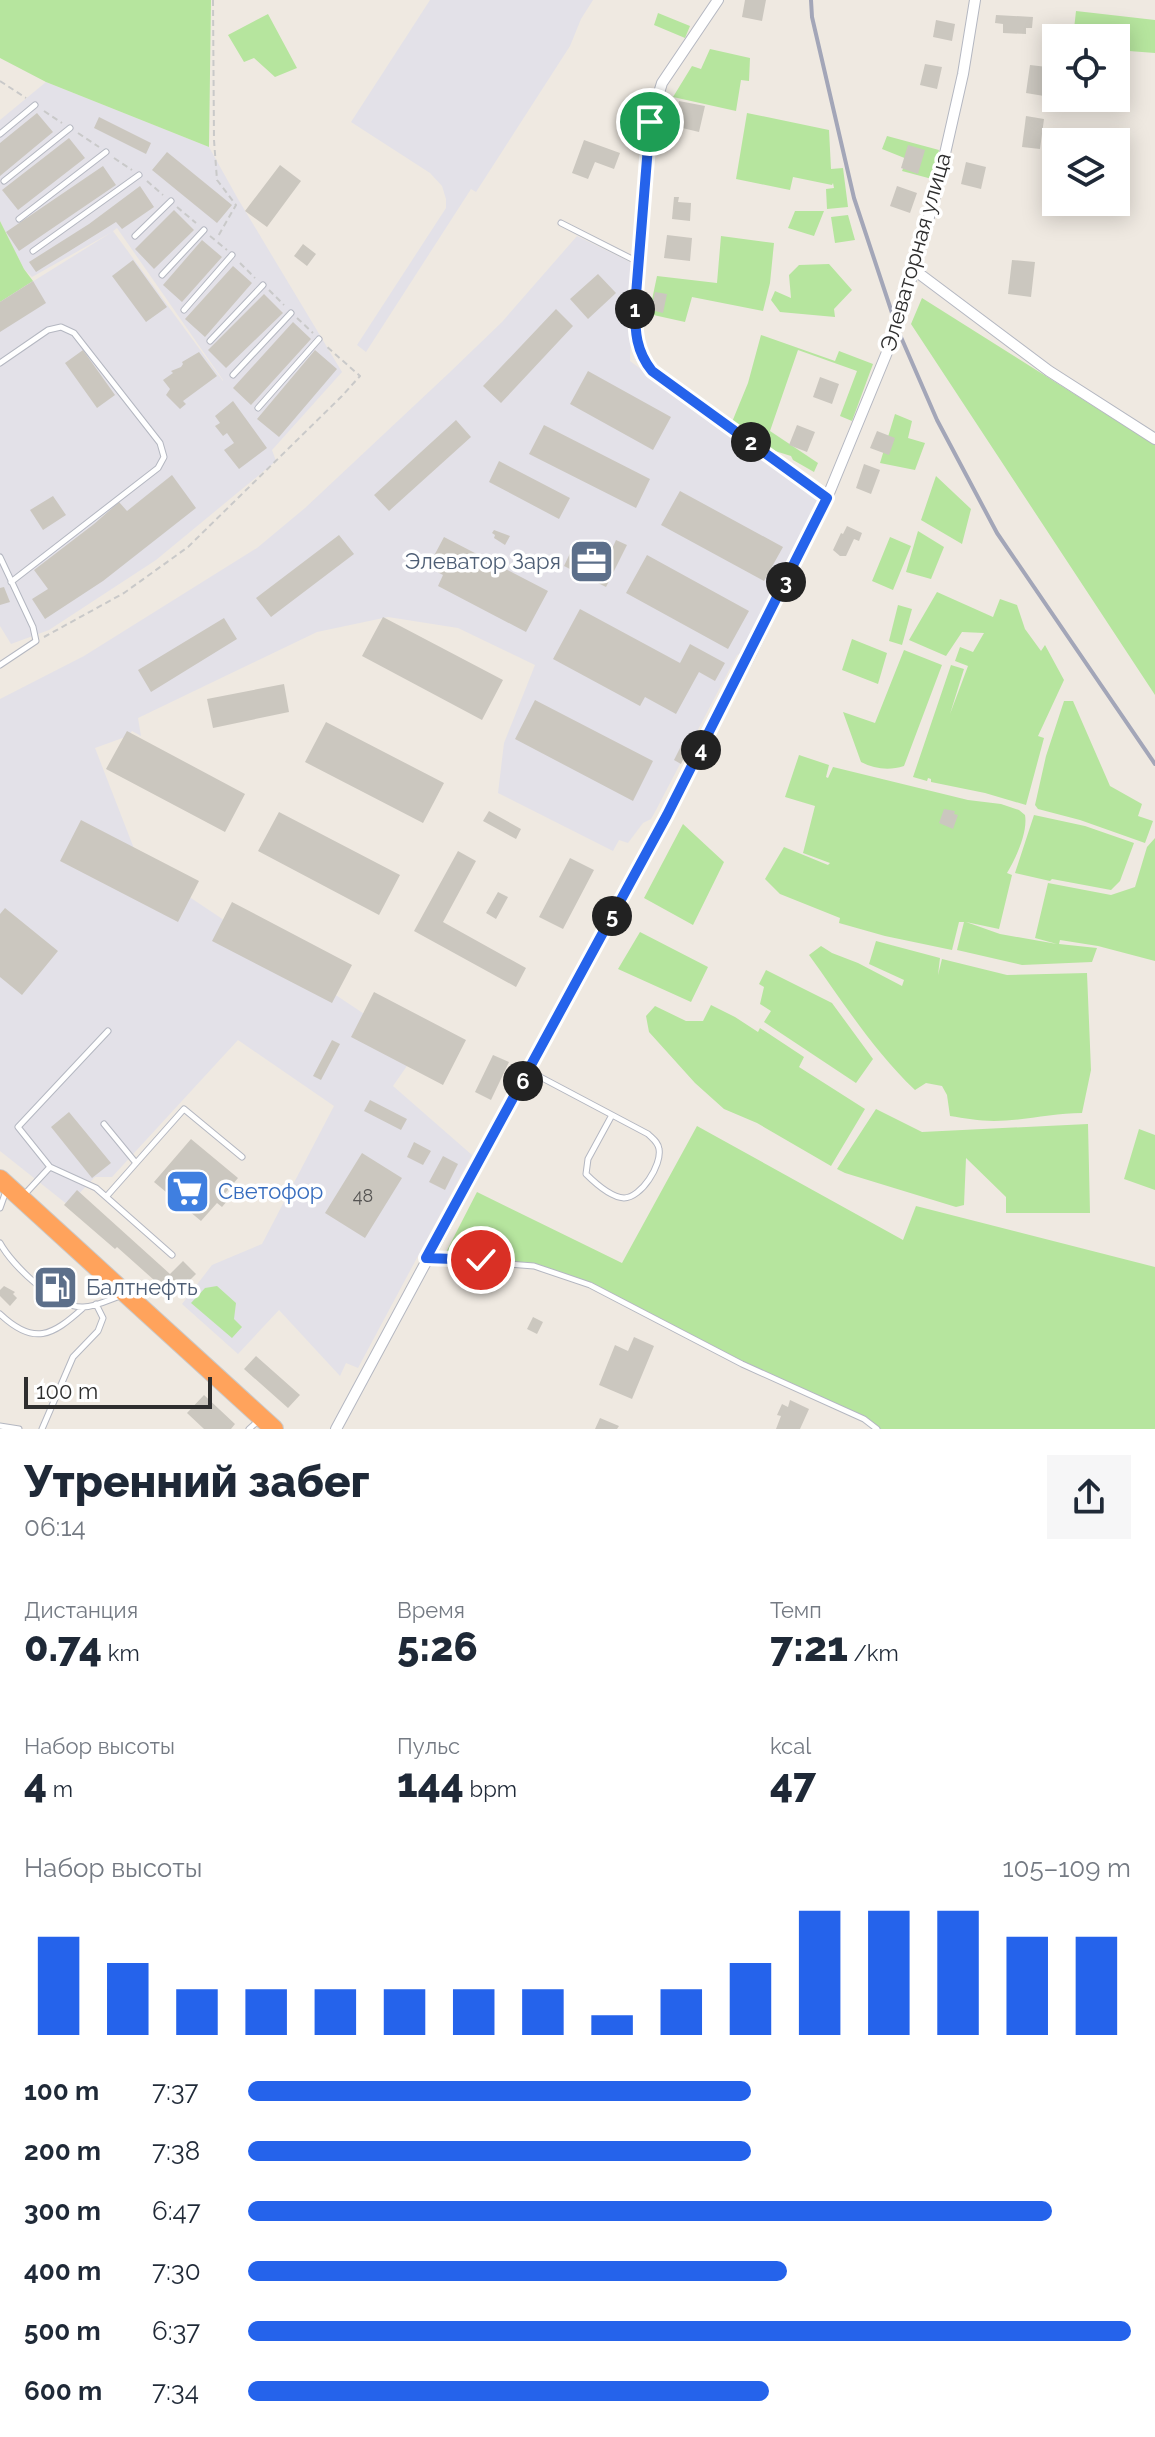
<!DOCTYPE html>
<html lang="ru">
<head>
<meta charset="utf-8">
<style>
	:root { --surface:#fff; --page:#f6f6f7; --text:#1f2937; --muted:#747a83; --accent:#2563eb }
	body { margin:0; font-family:Raleway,sans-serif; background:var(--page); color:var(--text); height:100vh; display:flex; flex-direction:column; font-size:30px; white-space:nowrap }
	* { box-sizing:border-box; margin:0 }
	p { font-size:26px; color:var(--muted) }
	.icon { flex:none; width:44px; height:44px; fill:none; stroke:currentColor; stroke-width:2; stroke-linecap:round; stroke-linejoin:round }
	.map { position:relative; height:1429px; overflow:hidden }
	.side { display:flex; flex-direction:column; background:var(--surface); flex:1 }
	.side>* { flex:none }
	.controls { position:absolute; left:1042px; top:24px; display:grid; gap:16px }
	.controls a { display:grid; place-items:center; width:88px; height:88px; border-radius:0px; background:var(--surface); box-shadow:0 4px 20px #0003; font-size:40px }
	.scale { position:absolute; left:24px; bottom:20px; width:188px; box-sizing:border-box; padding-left:8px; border:4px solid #2e2e2e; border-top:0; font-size:22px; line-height:28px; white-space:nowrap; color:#2e2e2e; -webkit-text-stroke:6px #fff; paint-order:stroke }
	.pin { position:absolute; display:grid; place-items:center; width:68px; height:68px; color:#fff; margin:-34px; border:4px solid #fff; border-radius:50%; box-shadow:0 2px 8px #0007 }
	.km { position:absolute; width:40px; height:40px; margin:-20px; border-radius:50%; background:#222; color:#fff; font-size:22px; line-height:40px; text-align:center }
	.round { display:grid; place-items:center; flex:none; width:84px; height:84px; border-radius:0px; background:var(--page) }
	.headline { display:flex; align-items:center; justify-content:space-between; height:136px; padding:0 24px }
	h1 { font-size:44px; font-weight:800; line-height:60px }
	.figures { display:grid; grid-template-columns:repeat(3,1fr); gap:12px; height:136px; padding:8px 24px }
	.figures div { display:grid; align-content:center }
	.figures b { font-size:40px; font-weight:800 }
	.figures small { font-size:22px; font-weight:400 }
	.figures p { font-size:22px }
	.chart { height:224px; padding:16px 24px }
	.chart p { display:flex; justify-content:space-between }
	.chart svg { width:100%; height:144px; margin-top:8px; stroke:var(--accent); stroke-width:6 }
	ul { padding:0 24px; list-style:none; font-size:26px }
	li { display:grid; grid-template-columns:128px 96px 1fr; align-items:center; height:60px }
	li i { height:20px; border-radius:10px; background:var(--accent) }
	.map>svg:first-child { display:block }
</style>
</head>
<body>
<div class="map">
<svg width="1155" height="1429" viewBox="0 0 1155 1429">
	<rect width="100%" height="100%" fill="#efe9e1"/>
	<path fill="#e3e1e8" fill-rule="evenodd" d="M430 0H593L581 19 570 46 476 192 471 189 366 352 357 345 446 208V199L442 186 430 173 351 122Z
		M46 82 209 147 238 199 342 372 272 450 276 461 156 560 49 630 11 644 0 626V302L112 232 32 277 24 269 0 221V120ZM117 228 223 380V381L113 231Z
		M577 236 634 264 630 361 818 500 783 576 744 652 737 655 655 812 651 819 643 823 628 843 619 840 613 851 498 793 504 743 535 665 458 628 388 617 317 632 138 718 141 736 132 731 128 736 95 748 140 864 418 1050 393 1086 472 1155 358 1368 346 1363 340 1376 279 1310 238 1354 182 1304 212 1265 262 1244 334 1106 238 1040 112 1177H95L68 1205 0 1151V699L84 656 257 548 305 508 449 373 502 322Z"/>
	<path fill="#b6e59e" d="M0 0H211L209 147 46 82 0 58Z
		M1076 11 1155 20V53L1116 50V38H1073Z
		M658 13 690 26 685 38 654 25Z
		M268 14 297 68 275 77 254 58 244 62 228 35Z
		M710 49 750 58 749 81 741 80 736 111 673 97 692 66 701 69Z
		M747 113 829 130 831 169 843 168 848 207 827 209 826 189 834 188 833 183 832 185 793 177 790 190 736 179Z
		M887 136 939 150 932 179 902 171 907 159 882 149Z
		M795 211H824L814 236 788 228Z
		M848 215 855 240 835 243 831 217Z
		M0 221 24 269 33 281 0 302Z
		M721 236 774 243 770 283 763 311 692 297 685 322 649 314 657 276 717 283Z
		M829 264 852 290 834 309 835 317 780 312 771 300 775 291 791 298 789 275 799 265Z
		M922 298 1155 445V695L911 324Z
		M761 335 835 361 839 351 873 364 852 421 840 416 857 371 798 350 770 431 818 463 814 472 793 460 791 456 775 451 732 422 748 383Z
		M895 414 912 421 908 438 925 443 915 470 880 463Z
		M936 476 971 509 962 544 921 520Z
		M918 531 944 547 931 579 906 572Z
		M890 537 911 546 893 590 872 581Z
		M937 592 993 617 1000 599 1017 605 1025 629 1041 651 1045 645 1064 680 1038 736 1044 738 1026 805 985 793 931 782V779L928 778 927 781 913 777 951 665 964 669 950 714 968 666 955 661 960 647 973 652 984 633 962 632 946 656 909 640Z
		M898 605 912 609 902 645 889 641Z
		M852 639 887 653 878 684 842 670Z
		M904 650 942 665 904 766C889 771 875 769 861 762L843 712 875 723Z
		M1064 701H1073L1110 786 1142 804 1138 816 1153 821 1145 843 1080 820 1038 809 1035 805 1046 756Z
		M799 755 829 765 826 777 828 778 833 767 968 800 1001 804 1019 810 1025 815C1028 832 1016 858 1007 873L1012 875 999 929 966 922 1000 934 1057 944 1035 938 1048 883 1111 895 1135 887 1147 847 1155 838V961L1098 946 1060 940 1059 944 1097 948 1092 962 1022 965 957 950 964 922H959L952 950 885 936 839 923 840 918 780 894 765 879 784 847 828 865 830 863 803 853 815 806 785 797Z
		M1034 815 1085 826 1134 843 1120 881 1111 890 1052 879 1050 881 1015 873Z
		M683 824 724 862 693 925 644 898Z
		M640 932 708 967 691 1002 618 969Z
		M876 941 940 958 938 975 942 959 1007 975 1087 973 1091 1070 1082 1113C1053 1113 1023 1121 994 1121 979 1121 964 1118 950 1116L947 1095 942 1086 926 1083 915 1090C873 1050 843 1002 809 955L821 946 832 953 858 963 902 986 904 980 869 964Z
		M766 970 832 1003 873 1059 856 1083 764 1022 771 1011 760 1004 764 987 759 984Z
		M711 1005 735 1017 758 1032 760 1028 804 1057 799 1067 865 1109 831 1166 757 1123 724 1109 695 1083 649 1032 646 1016 655 1006 686 1021H703Z
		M876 1109 922 1132 1088 1124 1090 1213H1006V1197L966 1158 964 1205 956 1207 845 1173 837 1169Z
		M697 1126 903 1240 916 1206 1155 1267V1429H879L805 1392 746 1366 577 1279 543 1268 442 1260 477 1192 622 1263Z
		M1139 1129 1155 1135V1190L1124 1179Z
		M217 1286 236 1303 234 1319 242 1327 232 1338 191 1303 205 1288Z"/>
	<path fill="#cbc7bf" d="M745 0H766L762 21 742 17Z
		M996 15 1033 17 1032 28H1026V34L1003 33V24L995 23Z
		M936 20 955 24 952 41 933 37Z
		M925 64 942 67 937 89 920 85Z
		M1030 65 1047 67 1044 96 1026 93Z
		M679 101 705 106 699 132 674 126Z
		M37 113 53 132 0 176V143Z
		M1026 116 1044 119 1040 149 1022 147Z
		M99 117 151 143 146 154 94 128Z
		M69 138 85 158 18 210 2 190Z
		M584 140 620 153 614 169 595 162 588 179 572 173Z
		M908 145 925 150 918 174 901 168Z
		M167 152 232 205 217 223 152 170Z
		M966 162 986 167 981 189 961 184Z
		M280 165 301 181 267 227 245 211Z
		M103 166 116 185 19 251 6 232Z
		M140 186 154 207 122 229 116 222 36 272 29 262 89 224Z
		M897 186 917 193 910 213 890 206Z
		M674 197H679L678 202 691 203 690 221 672 219Z
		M174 210 194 230 154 269 135 249Z
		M667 235 692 238 690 261 664 258Z
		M202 240 222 257 182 302 163 285Z
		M303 244 316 254 307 266 294 256Z
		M133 260 167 307 146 322 112 276Z
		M1012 260 1035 262 1031 297 1008 294Z
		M233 266 252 283 205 337 185 319Z
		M598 274 616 293 588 319 570 299Z
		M33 281 46 303 0 332V302Z
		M655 292 667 294 663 313 651 310Z
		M264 294 283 313 226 368 208 350Z
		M556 309 573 326 501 403 483 386Z
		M293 322 311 339 251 405 233 388Z
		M83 350 115 395 97 408 65 363Z
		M315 350 337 369 279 437 257 419Z
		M199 352 217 376 183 401 186 404 180 409 166 395 170 389 163 380 173 373 171 371 181 367 183 364 182 362Z
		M588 371 671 417 653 450 570 404Z
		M820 377 839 384 832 404 813 397Z
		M233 401 267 448 239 469 224 450 234 443 227 433 223 436 215 426 220 423 215 416Z
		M456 420 471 437 389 511 374 495Z
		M544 425 650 479 636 508 529 454Z
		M797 425 815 432 807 452 789 445Z
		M877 431 895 438 889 455 870 448Z
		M499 461 570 498 559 519 489 482Z
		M864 464 880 470 871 494 856 488Z
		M172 475 196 508 103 581 45 619 32 599 48 589 34 570 94 524 119 502 127 511Z
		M680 491 783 547 764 581 661 525Z
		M53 496 66 515 43 530 30 510Z
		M847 526 862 533 859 541 854 539 846 556H840L833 550 841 533 843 534Z
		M494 530 510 536 505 545 494 538 495 535 492 533Z
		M339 535 354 554 271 617 256 598Z
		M444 537 548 591 526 632 438 586 443 575 428 567Z
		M616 540 627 545 606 587 564 566 573 547 593 557 598 545 611 551Z
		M647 555 749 611 728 649 626 593Z
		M4 587 10 602 0 605V588Z
		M580 609 680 663 690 644 725 663 715 681 699 672 676 714 645 697 640 706 553 659Z
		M383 617 503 680 482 720 362 656Z
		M224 618 237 639 151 692 138 670Z
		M284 684 289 712 213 728 207 699Z
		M535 700 653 761 633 801 515 739Z
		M326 722 444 783 423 823 305 762Z
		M127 731 245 794 225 832 106 769Z
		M685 738 692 741 681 764 674 760Z
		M944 809 955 811 954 814 958 815 953 829 939 823Z
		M489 811 521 829 516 839 483 821Z
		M279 812 400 875 379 915 258 851Z
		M81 820 199 881 178 922 60 861Z
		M458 851 476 861 443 922 526 968 516 987 414 931Z
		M570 858 594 870 563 929 539 917Z
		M498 892 508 897 496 919 486 913Z
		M232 902 352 965 332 1003 212 941Z
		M5 908 58 951 22 995 0 977V914Z
		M374 992 466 1040 443 1085 351 1037Z
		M332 1040 340 1044 321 1080 313 1076Z
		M493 1055 509 1062 491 1100 475 1092Z
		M370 1100 407 1119 401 1130 364 1111Z
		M69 1112 111 1163 92 1178 51 1127Z
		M191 1139 238 1178 222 1197 227 1201 222 1207 217 1203 201 1221 154 1182Z
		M414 1142 431 1151 423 1165 407 1157Z
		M362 1153 402 1178 365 1238 325 1213Z
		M443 1156 458 1164 445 1190 429 1182Z
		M77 1190 170 1274 183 1261 196 1274 173 1297 117 1247 115 1249 64 1205Z
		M4 1286 15 1292 13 1294 17 1298 10 1306 0 1296V1290Z
		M533 1317 543 1322 537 1334 527 1329Z
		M634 1337 654 1346 632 1399 599 1385 615 1345 628 1351Z
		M256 1356 300 1395 288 1408 244 1369Z
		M204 1395 235 1424 231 1429H204L187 1413Z
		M790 1400 809 1409 800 1429H776L781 1416 777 1415 782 1404 788 1407Z
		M600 1418 619 1426 617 1429H595Z"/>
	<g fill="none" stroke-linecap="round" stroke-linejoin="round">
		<defs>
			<path id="lane" d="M0 134 35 105
				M4 181 70 128
				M19 219 106 152
				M561 223 638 262
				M135 236 171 201
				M33 251 139 175
				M162 275 204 230
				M184 310 232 255
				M210 341 263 285
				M0 363 48 330 61 327 74 333 160 443 164 457 158 468 11 582
				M233 375 291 313
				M258 408 319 339
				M0 557 33 627 36 641 0 665
				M529 1071 648 1134C653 1139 658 1142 659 1149 662 1165 641 1198 624 1198 610 1197 595 1183 586 1174L588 1159 612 1115
				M104 1124 136 1163
				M50 1167 18 1127 108 1031
				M24 1195 50 1167 96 1188 172 1255
				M106 1197 184 1109 242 1157
				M0 1208 6 1191
				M0 1243C12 1265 56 1308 83 1307 95 1307 109 1300 120 1296
				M427 1258 534 1266 590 1285 742 1364 864 1419 877 1429
				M0 1314C34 1346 52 1336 83 1308
				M0 1426 19 1429
				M42 1429 73 1357 98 1331 103 1318 96 1304
				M249 1429 258 1421"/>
			<path id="street" d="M718 0 662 83 650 122 646 151 635 329 641 357 652 371 827 498
				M913 269 1049 371 1155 439
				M336 1429 667 815 751 653 827 498 897 328 937 189 963 74 975 0"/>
			<path id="highway" d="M0 1179 274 1429"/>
		</defs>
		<use href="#lane" stroke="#b4b7c1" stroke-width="7"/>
		<use href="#street" stroke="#b4b7c1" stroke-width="12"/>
		<use href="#highway" stroke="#c9c9c9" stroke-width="20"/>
		<path stroke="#c9c9c9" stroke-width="2" stroke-dasharray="6 4" stroke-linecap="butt" d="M213 0 214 140 217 180 236 205 217 238
			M0 81 26 98
			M44 111 62 123
			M78 133 99 147
			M114 158 132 170
			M147 181 163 195
			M177 207 196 223
			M210 236 227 250
			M240 263 255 278
			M269 290 284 305
			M297 318 313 333
			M44 637 124 593 188 547 342 396 360 376 326 346"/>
		<use href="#lane" stroke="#fff" stroke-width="5"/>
		<use href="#street" stroke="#fff" stroke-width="10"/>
		<use href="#highway" stroke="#ffa35c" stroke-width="18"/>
		<path stroke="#a3a6b8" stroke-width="4" d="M811 0 812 17 854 198 897 328 937 420 997 533 1155 764"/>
	</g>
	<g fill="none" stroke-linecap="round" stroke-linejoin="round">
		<defs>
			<path id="route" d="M481 1260 426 1258 667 815 827 498 652 371C636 351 635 332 635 307L650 122"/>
		</defs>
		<use href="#route" stroke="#fff" stroke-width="16"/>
		<use href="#route" stroke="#2563eb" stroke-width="10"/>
	</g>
	<defs>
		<symbol id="office-square" viewBox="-11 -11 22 22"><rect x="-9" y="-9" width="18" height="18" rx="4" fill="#5c6f8a" stroke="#fff"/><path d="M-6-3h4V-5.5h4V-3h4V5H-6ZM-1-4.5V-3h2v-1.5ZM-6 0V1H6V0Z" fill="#fff"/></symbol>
		<symbol id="supermarket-square" viewBox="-11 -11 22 22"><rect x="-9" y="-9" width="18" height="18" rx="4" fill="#3f7fe0" stroke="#fff"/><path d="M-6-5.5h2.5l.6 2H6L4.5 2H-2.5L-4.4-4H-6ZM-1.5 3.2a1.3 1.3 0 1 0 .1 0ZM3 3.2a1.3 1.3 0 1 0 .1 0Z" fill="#fff"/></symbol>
		<symbol id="fuel-square" viewBox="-11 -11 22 22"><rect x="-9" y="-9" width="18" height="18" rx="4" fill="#5c6f8a" stroke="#fff"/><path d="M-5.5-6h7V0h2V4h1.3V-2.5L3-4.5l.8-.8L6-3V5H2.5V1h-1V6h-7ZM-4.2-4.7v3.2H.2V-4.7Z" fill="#fff"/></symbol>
	</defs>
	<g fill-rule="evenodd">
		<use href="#office-square" x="566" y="536" width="51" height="51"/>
		<use href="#supermarket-square" x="162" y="1166" width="51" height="51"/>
		<use href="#fuel-square" x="30" y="1262" width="51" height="51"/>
	</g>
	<g text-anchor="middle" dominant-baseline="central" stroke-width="7" stroke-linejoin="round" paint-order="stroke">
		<g font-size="18" fill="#555452">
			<text x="363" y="1195">48</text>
		</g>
		<g font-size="22" fill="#2e2e2e" stroke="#fff">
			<text transform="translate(915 252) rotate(-74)">Элеваторная улица</text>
		</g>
		<g font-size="22" fill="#4e5e75" stroke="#fff" text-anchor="end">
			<text x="561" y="561">Элеватор Заря</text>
			<text x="86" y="1287" text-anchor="start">Балтнефть</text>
		</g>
		<g font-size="22" fill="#366cbe" stroke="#fff" text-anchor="start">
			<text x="218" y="1191">Светофор</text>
		</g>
	</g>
</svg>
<div class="controls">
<a><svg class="icon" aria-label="locate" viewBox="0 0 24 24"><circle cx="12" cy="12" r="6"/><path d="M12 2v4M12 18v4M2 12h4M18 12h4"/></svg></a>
<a><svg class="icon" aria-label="layers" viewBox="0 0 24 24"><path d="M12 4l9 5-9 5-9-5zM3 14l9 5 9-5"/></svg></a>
</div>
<div class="scale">100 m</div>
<div class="pin" style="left:650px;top:122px;background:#1e9e55"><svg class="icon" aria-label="arrive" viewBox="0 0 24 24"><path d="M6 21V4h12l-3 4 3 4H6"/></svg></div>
<div class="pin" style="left:481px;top:1260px;background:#d93025"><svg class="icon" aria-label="check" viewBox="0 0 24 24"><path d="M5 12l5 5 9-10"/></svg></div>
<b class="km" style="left:635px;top:309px">1</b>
<b class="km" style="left:751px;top:442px">2</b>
<b class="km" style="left:786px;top:582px">3</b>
<b class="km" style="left:701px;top:750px">4</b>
<b class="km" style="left:612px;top:916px">5</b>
<b class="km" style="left:523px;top:1081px">6</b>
</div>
<section class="side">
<div class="headline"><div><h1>Утренний забег</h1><p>06:14</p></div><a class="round"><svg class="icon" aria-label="share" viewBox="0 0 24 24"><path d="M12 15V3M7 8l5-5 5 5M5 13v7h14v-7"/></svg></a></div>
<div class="figures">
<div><p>Дистанция</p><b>0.74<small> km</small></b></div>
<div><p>Время</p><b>5:26</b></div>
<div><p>Темп</p><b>7:21<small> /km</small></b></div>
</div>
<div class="figures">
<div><p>Набор высоты</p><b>4<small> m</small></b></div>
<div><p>Пульс</p><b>144<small> bpm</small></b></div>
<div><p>kcal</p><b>47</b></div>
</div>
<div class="chart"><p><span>Набор высоты</span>105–109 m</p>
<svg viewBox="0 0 160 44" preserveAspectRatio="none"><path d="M5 44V14M15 44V22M25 44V30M35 44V30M45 44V30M55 44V30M65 44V30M75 44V30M85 44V38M95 44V30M105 44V22M115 44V6M125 44V6M135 44V6M145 44V14M155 44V14"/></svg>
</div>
<ul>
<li><b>100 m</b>7:37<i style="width:57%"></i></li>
<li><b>200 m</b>7:38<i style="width:57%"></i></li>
<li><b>300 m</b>6:47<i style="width:91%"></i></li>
<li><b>400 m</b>7:30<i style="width:61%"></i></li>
<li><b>500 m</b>6:37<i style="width:100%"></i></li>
<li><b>600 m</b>7:34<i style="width:59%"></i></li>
</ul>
</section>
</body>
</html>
